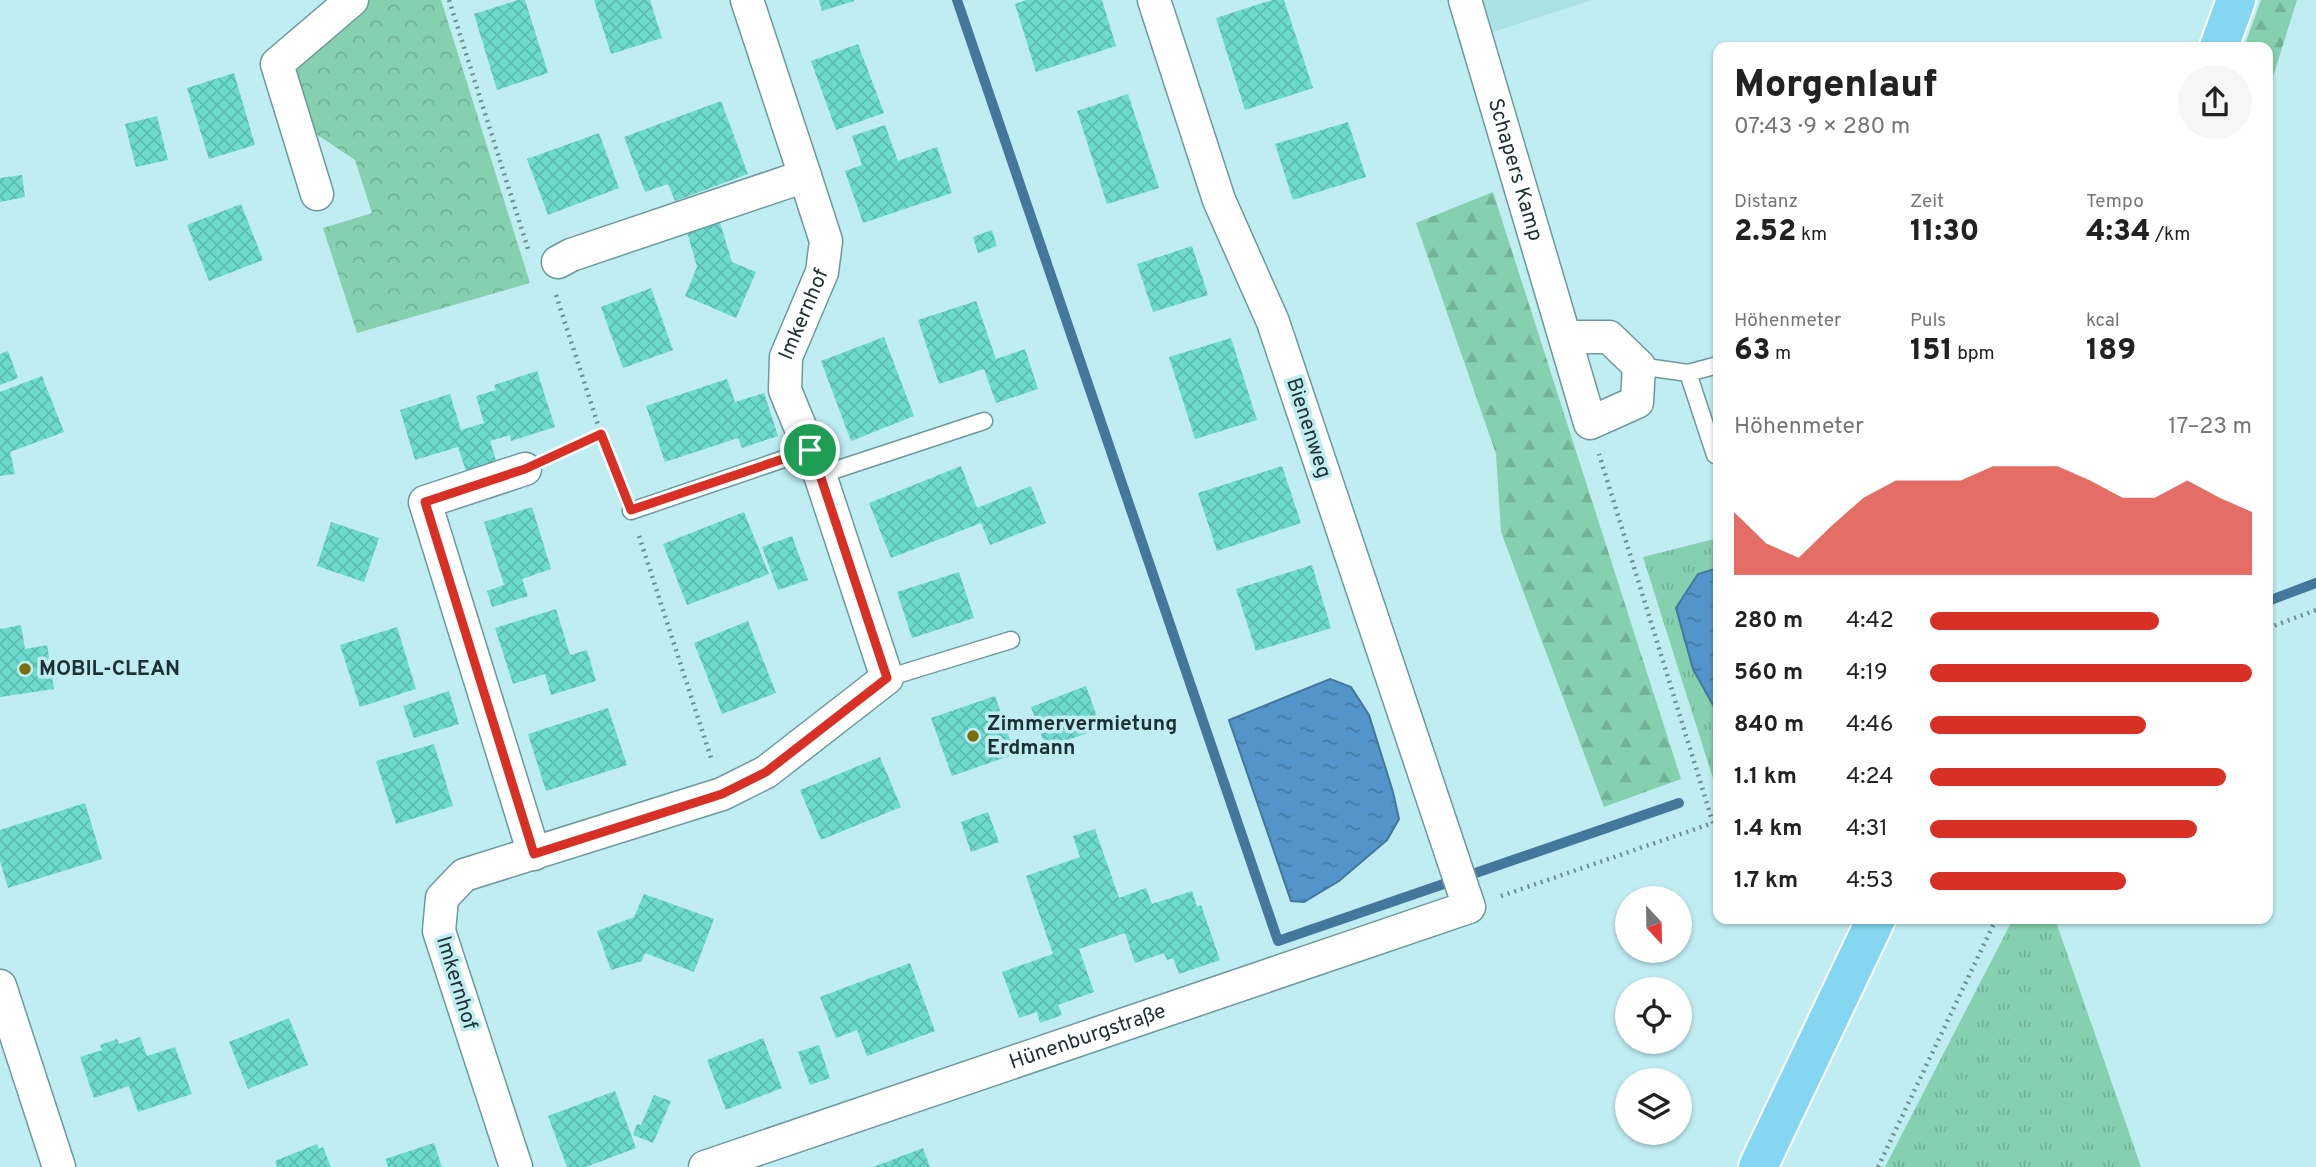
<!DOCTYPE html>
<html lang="de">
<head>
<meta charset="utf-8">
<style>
	:root { --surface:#fff; --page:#f6f6f6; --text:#222; --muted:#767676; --accent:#d93025 }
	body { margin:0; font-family:Overpass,sans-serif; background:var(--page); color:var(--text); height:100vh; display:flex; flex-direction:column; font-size:26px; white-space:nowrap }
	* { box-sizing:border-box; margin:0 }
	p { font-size:23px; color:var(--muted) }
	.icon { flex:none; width:38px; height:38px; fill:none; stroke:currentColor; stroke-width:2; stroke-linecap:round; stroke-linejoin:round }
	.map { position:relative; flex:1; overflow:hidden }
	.drawer { position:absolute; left:1713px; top:42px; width:560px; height:882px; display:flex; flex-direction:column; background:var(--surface); border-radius:14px; box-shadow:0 2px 5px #0004 }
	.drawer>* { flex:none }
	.needle { width:46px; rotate:158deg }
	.buttons { position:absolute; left:1615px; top:886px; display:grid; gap:14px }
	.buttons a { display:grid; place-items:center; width:77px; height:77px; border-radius:50%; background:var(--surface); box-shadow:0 2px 5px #0004; font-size:35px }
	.pin { position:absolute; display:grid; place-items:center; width:60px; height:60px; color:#fff; margin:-30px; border:4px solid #fff; border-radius:50%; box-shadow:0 2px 7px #0007 }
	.round { display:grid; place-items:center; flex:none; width:74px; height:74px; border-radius:37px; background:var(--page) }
	.headline { display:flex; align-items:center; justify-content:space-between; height:119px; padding:0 21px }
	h1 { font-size:38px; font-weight:800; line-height:52px }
	.figures { display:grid; grid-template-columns:repeat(3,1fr); gap:10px; height:119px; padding:7px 21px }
	.figures div { display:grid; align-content:center }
	.figures b { font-size:30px; font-weight:800 }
	.figures small { font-size:19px; font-weight:400 }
	.figures p { font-size:19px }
	.chart { height:196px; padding:14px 21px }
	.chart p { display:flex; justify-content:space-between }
	.chart svg { width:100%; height:126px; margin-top:7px; fill:var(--accent); opacity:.7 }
	ul { padding:0 21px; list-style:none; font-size:23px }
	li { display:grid; grid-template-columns:112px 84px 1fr; align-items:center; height:52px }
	li i { height:18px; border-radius:9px; background:var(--accent) }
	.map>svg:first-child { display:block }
</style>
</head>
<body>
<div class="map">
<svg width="2316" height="1167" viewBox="0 0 2316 1167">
	<defs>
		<pattern id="grass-tufts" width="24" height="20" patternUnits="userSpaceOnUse" patternTransform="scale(1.75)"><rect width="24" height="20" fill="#85d0ae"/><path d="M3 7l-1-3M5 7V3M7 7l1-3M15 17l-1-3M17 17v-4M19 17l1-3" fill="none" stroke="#72b396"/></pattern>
		<pattern id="forest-firs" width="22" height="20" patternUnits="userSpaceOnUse" patternTransform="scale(1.75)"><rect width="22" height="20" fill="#85d0ae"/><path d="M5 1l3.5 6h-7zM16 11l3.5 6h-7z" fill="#72b396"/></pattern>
		<pattern id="park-crowns" width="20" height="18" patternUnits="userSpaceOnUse" patternTransform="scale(1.75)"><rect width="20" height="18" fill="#85d0ae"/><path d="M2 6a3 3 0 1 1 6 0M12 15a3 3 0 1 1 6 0" fill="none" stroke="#72b396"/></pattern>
		<pattern id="water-ripples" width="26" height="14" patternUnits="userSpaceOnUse" patternTransform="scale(1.75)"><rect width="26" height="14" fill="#5395ca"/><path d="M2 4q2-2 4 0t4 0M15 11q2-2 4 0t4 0" fill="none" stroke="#447aa5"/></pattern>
		<pattern id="building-cross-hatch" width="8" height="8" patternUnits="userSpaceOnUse" patternTransform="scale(1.75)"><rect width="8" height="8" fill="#6cdbcd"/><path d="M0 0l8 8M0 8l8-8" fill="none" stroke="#5dbcb0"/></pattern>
	</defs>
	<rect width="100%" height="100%" fill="#bfedf2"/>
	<path fill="#aae1e7" d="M1481 0H1592L1490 33Z"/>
	<path fill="url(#grass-tufts)" d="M1718 538V788H1716L1643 557Z
		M2013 919H2055L2141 1167H1885Z"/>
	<path fill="url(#forest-firs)" d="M2261 0H2297L2268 93V47H2244Z
		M1493 192 1681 779 1604 807 1501 532 1496 454 1416 223Z"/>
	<path fill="url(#park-crowns)" d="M362 0H441L530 283 357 333 323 228 372 213 355 160 307 128 289 73Z"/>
	<path fill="url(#water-ripples)" stroke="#43779c" stroke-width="2" d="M1718 568V714L1693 669 1676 608 1698 574Z
		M1330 679 1351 687 1369 715 1393 792 1399 819 1387 840 1339 881 1304 902 1291 901 1229 720Z"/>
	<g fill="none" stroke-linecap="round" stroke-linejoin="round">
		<path stroke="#43779c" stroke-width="10" d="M957 0 1278 941 1679 803
			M2268 601 2316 583"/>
	</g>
	<path fill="url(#building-cross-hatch)" d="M518 0H525L548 73 497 90 474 14Z
		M594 0H650L662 38 611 54Z
		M819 0H854V1L822 11Z
		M1026 0H1102L1116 46 1036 72 1015 4Z
		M1272 0H1284L1313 88 1245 110 1216 18Z
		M858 44 884 113 836 130 811 61Z
		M234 73 255 145 209 159 187 88Z
		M1128 94 1159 188 1107 204 1077 111Z
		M721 101 748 174 675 201 668 184 645 192 624 137Z
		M157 116 168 160 136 167 125 124Z
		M1348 122 1366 177 1293 200 1275 144Z
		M885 125 898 161 937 147 952 193 863 223 845 171 862 165 852 136Z
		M599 133 619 188 548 215 527 159Z
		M22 175 25 197 0 202V178Z
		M241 204 263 260 209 281 187 225Z
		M718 216 732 262 756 272 736 318 685 296 697 267 686 228Z
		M992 230 997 246 978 253 973 237Z
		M1192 246 1208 295 1153 312 1137 264Z
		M651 288 673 350 623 368 601 307Z
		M976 301 996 359 1025 349 1038 389 996 403 984 369 939 384 918 320Z
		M884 337 914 416 851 441 821 361Z
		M1231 338 1257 420 1195 439 1169 357Z
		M8 351 18 378 0 385V354Z
		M537 371 555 427 511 441 510 435 490 441 498 467 468 477 458 447 415 460 400 410 450 394 461 430 484 423 476 396 496 390 494 385Z
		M42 376 64 432 10 452 15 474 0 476V392Z
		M727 379 735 402 764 393 778 436 742 448 738 438 665 462 646 406Z
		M961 466 977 508 1031 486 1046 523 990 545 981 523 891 558 869 503Z
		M1282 466 1301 523 1217 551 1198 493Z
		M532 507 551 569 522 579 528 596 492 607 487 591 504 585 484 522Z
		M744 512 769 574 687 605 663 544Z
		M331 522 379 538 364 582 317 566Z
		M792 536 808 580 778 590 762 547Z
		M1312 565 1331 628 1256 651 1236 589Z
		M959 572 974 618 912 638 897 592Z
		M556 609 570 655 587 650 596 681 551 695 545 674 513 684 495 628Z
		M748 621 776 693 722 714 694 643Z
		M21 625 25 649 47 645 54 689 0 697V629Z
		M397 627 416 689 360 707 340 645Z
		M1086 686 1101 728 1046 748 1031 707Z
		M449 691 459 724 414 738 403 706Z
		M995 696 1015 754 952 776 931 718Z
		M608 708 627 765 546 791 528 734Z
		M434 744 453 806 396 824 376 761Z
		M880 757 901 807 821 840 800 790Z
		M85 803 102 859 8 888 0 861V830Z
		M988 812 999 842 971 852 961 822Z
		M1095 829 1119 898 1146 888 1152 904 1192 891 1197 907 1201 905 1220 960 1179 974 1173 958 1167 960 1164 953 1135 963 1125 933 1079 949 1094 992 1058 1005 1062 1015 1040 1023 1037 1012 1019 1018 1002 972 1053 954 1026 876 1080 857 1073 836Z
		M644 894 714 919 694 972 645 953 642 961 611 970 597 931 634 917Z
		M910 963 935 1031 867 1056 857 1030 836 1038 820 997Z
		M289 1018 308 1065 248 1089 229 1042Z
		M140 1037 147 1056 175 1047 192 1094 138 1112 129 1086 94 1098 80 1057 102 1050 100 1045 117 1039 119 1044Z
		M763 1038 782 1088 726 1110 707 1060Z
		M819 1045 830 1078 810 1085 798 1052Z
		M615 1091 636 1148 586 1167H567L548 1116Z
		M654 1095 671 1101 653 1143 633 1135 637 1124 641 1125Z
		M434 1143 442 1167H388L385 1159Z
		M317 1144 319 1149 323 1147 331 1167H277L275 1161Z
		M923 1148 930 1167H873Z"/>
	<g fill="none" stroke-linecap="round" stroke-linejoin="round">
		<defs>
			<path id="service" d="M1639 366 1688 373 1718 365
				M1688 373 1715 455 1718 453
				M820 475 984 421
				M631 511 810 450
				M887 678 1011 640"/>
			<g id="minor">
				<path id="s1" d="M1465 0 1590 423 1637 402 1639 366 1609 337H1565"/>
				<path d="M317 194 277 64 352 0"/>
				<path d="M558 262 571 255 805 176 747 0"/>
				<path d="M525 469 425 502 534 854"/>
				<path d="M0 986 59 1167"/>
				<path id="s2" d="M516 1167 439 931 442 898 464 875 722 794 766 772 887 678 820 475 785 390 786 357 822 272 826 241 805 176"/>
				<path id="s3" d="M705 1167 1469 907 1273 322 1219 200 1154 0"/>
			</g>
			<path id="primary" d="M2219 47 2236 0
				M1758 1167 1876 919"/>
		</defs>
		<use href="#service" stroke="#6d999d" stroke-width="19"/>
		<use href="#minor" stroke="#6d999d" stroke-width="35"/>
		<use href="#primary" stroke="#fff" stroke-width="42"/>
		<path stroke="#6e8e91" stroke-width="4.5" stroke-dasharray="2 5" stroke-linecap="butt" d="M449 0 528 249
			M556 295 601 434 623 488
			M554 455 601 434
			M639 536 712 761
			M2268 628 2316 610
			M1501 896 1713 823 1599 454
			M1878 1167 1996 919"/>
		<use href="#service" stroke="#fff" stroke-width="16"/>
		<use href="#minor" stroke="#fff" stroke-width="32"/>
		<use href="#primary" stroke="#85d6f0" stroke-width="38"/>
	</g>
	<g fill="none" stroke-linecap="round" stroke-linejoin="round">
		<defs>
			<path id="route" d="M601 434 631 510 810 450 820 475 887 678 766 772 722 794 534 854 425 502 525 469Z"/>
		</defs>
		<use href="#route" stroke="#fff" stroke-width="14"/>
		<use href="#route" stroke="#d93025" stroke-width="9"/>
	</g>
	<g fill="#796f0e" stroke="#bfedf2" stroke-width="2.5">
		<circle cx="25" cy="669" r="7"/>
		<circle cx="973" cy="736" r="7"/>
	</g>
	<g text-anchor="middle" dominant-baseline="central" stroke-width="7" stroke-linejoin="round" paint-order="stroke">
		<g font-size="21" fill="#1e3032" stroke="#bfedf2">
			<text stroke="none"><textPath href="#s1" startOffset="177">Schapers Kamp</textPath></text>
			<text stroke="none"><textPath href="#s2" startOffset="1171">Imkernhof</textPath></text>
			<text transform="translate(1308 428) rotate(72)">Bienenweg</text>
			<text transform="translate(456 983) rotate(73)">Imkernhof</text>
			<text stroke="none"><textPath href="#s3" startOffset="404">Hünenburgstraße</textPath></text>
		</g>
		<g font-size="21" font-weight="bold" fill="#1e3032" stroke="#bfedf2" text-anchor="start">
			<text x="39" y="669">MOBIL-CLEAN</text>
			<text x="987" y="724">Zimmervermietung<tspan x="987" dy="24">Erdmann</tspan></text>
		</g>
	</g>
</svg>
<div class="buttons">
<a><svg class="needle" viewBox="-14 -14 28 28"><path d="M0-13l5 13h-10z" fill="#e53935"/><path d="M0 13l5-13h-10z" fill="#767676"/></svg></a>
<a><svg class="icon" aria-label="locate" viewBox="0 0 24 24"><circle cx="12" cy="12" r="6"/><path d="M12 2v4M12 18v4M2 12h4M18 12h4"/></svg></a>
<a><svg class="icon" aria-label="layers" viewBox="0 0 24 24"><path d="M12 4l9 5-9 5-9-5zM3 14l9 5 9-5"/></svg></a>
</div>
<div class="pin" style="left:810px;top:450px;background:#1e9e55"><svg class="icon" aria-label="arrive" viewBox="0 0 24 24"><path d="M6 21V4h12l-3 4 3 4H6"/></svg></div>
<section class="drawer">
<div class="headline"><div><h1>Morgenlauf</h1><p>07:43 · 9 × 280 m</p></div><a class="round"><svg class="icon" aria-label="share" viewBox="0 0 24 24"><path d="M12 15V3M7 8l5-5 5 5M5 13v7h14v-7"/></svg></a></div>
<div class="figures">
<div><p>Distanz</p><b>2.52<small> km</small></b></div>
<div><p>Zeit</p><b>11:30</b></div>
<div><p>Tempo</p><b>4:34<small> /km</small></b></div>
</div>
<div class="figures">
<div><p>Höhenmeter</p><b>63<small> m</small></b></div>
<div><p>Puls</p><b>151<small> bpm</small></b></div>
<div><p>kcal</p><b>189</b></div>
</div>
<div class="chart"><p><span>Höhenmeter</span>17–23 m</p>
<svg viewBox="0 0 160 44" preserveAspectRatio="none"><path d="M0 44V22L10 33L20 38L30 27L40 17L50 11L60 11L70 11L80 6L90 6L100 6L110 11L120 17L130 17L140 11L150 17L160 22V44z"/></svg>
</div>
<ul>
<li><b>280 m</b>4:42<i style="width:71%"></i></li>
<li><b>560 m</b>4:19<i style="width:100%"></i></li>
<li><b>840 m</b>4:46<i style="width:67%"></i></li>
<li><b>1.1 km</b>4:24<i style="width:92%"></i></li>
<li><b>1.4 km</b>4:31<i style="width:83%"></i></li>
<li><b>1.7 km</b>4:53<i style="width:61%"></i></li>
</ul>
</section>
</div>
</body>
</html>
